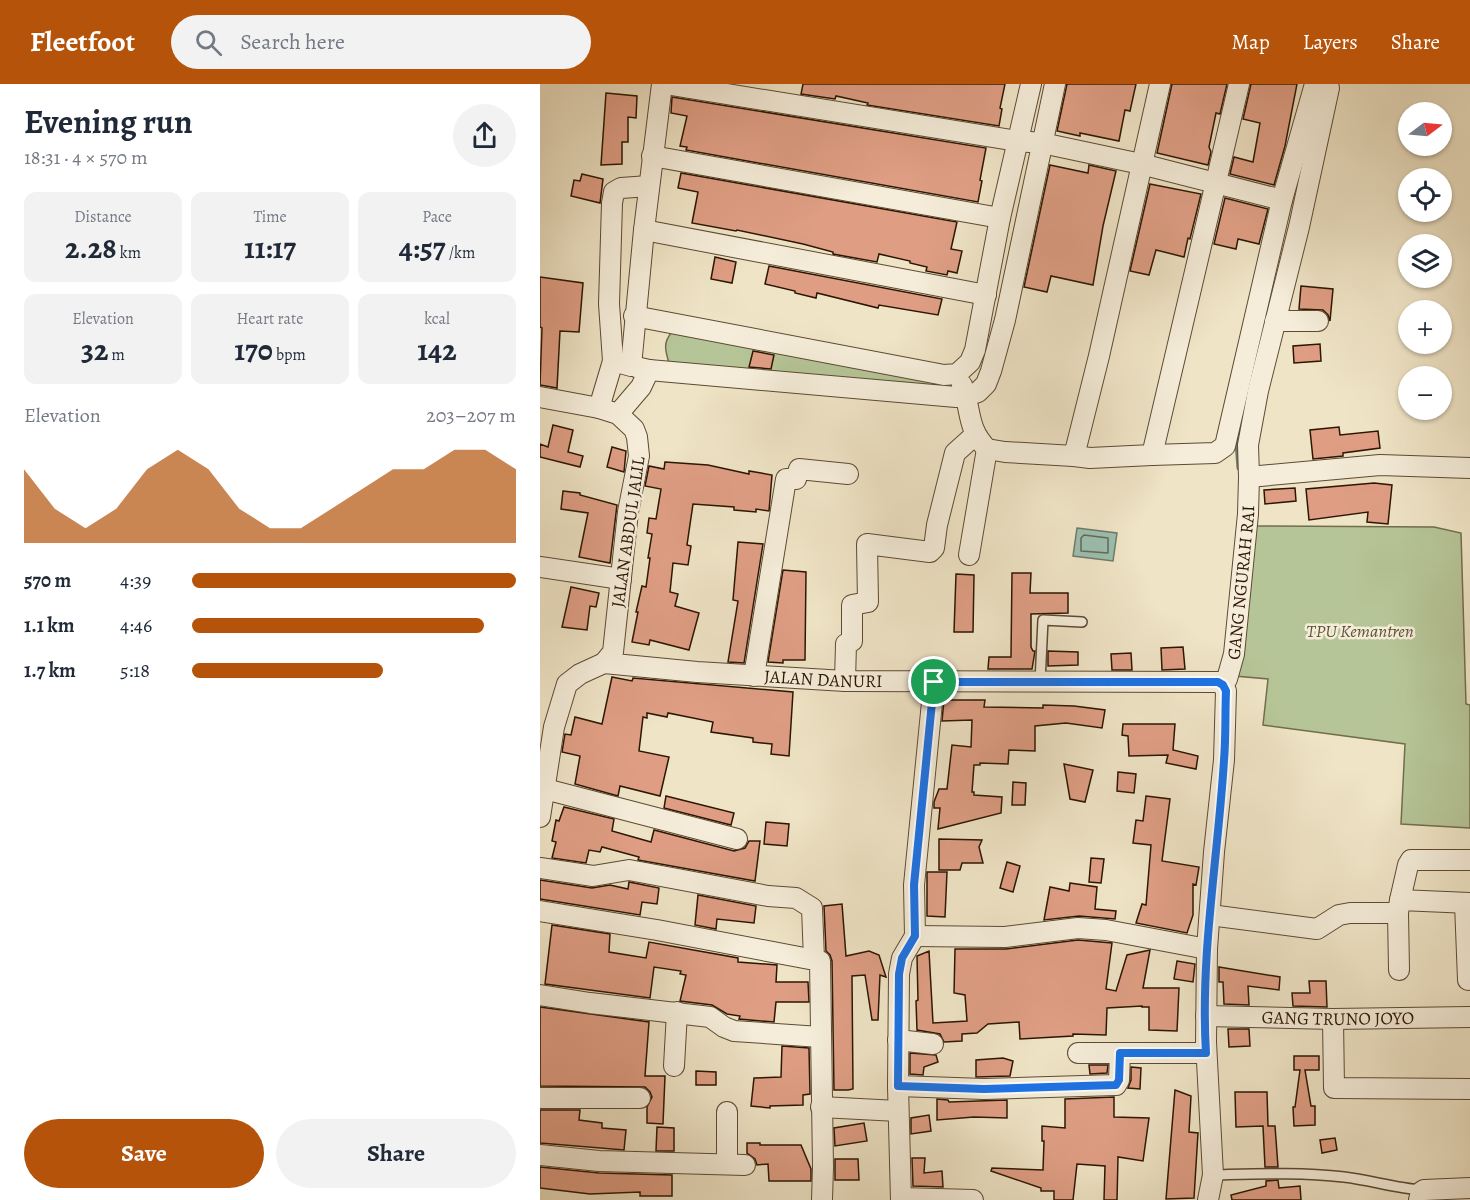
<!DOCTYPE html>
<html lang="en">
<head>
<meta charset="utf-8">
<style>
	:root { --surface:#fff; --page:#f2f2f3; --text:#1f2937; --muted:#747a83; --accent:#b45309 }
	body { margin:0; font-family:Alegreya,serif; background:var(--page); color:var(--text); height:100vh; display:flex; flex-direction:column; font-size:22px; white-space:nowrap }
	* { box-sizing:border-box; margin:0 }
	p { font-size:20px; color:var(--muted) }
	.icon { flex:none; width:33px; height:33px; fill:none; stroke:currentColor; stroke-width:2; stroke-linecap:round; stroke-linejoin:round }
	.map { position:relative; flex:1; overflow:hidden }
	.drawer { display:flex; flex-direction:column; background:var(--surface); width:540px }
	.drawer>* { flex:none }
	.needle { width:39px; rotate:74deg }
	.fabs { position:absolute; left:858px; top:18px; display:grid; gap:12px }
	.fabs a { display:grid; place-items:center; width:54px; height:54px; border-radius:50%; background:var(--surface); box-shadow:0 2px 4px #0004; font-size:30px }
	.pin { position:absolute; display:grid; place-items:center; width:51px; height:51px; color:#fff; margin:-26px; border:3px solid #fff; border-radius:50%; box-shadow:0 2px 6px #0007 }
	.round { display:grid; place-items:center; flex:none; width:63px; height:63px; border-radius:32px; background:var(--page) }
	.summary { display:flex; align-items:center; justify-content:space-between; height:102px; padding:0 24px }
	h1 { font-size:33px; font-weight:600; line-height:45px }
	.stats { display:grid; grid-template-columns:repeat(3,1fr); gap:9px; height:102px; padding:6px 24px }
	.stats div { display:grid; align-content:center; border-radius:12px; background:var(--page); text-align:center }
	.stats b { font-size:30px; font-weight:600 }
	.stats small { font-size:16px; font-weight:400 }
	.stats p { font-size:16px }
	.chart { height:168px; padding:12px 24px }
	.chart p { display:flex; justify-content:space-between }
	.chart svg { width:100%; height:108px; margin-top:6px; fill:var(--accent); opacity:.7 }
	.button { display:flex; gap:12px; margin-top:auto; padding:12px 24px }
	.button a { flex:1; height:69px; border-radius:36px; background:var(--accent); color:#fff; font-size:24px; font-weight:600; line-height:69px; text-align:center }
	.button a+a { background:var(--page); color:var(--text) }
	ul { padding:0 24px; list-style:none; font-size:20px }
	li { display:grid; grid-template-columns:96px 72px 1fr; align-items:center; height:45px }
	li i { height:15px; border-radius:8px; background:var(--accent) }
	header { display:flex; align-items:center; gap:36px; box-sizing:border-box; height:84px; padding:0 30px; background:var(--accent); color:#fff }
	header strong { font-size:28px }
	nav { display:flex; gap:33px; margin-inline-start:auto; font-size:21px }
	.search { width:420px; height:54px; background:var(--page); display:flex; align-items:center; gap:15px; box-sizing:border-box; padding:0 21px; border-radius:33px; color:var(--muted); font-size:22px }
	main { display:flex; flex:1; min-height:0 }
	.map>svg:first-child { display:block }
</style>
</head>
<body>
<header>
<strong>Fleetfoot</strong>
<div class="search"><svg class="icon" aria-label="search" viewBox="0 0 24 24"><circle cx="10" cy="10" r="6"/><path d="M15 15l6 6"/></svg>Search here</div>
<nav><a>Map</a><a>Layers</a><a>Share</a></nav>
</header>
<main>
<section class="drawer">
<div class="summary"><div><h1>Evening run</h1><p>18:31 · 4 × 570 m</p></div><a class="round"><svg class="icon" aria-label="share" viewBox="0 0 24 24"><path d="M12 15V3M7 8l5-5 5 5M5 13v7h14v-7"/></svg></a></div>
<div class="stats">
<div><p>Distance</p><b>2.28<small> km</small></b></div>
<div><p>Time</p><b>11:17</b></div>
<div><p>Pace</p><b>4:57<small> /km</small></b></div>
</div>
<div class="stats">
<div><p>Elevation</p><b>32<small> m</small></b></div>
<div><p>Heart rate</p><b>170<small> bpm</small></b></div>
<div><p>kcal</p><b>142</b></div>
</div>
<div class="chart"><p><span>Elevation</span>203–207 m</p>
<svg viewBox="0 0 160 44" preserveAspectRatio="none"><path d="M0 44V14L10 30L20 38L30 30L40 14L50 6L60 14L70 30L80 38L90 38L100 30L110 22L120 14L130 14L140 6L150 6L160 14V44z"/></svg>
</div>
<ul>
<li><b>570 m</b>4:39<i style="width:100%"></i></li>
<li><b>1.1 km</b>4:46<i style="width:90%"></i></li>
<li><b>1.7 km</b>5:18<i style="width:59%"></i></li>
</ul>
<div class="button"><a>Save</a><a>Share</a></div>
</section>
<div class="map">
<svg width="930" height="1116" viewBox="0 0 930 1116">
	<rect width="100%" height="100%" fill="#efe4c6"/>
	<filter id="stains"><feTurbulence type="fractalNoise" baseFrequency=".00333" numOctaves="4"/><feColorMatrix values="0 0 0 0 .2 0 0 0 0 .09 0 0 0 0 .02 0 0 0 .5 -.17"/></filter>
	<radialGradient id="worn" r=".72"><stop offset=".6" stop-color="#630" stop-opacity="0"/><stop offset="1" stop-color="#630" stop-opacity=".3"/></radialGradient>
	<path fill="#b6c597" stroke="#716e4c" stroke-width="1.5" d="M132 248 394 296 396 300 393 302 129 279C125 266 123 258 132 248Z
		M715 442 894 443 921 449 926 620 930 621V744L861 740 865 660 723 641 728 595 695 592Z"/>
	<path fill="#9bbfaf" stroke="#6f7b6a" stroke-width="1.5" d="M537 444 577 449 573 477 533 472Z"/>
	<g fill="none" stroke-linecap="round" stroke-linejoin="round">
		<path stroke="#646a58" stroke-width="1.5" d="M544 451 568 454V469L541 467V454Z"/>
		<path stroke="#6f7b6a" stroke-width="5" d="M716 269 731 215
			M699 384 697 359 704 322"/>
	</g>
	<path fill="#df9e84" stroke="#2c1602" stroke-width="1.5" d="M263 0H465L460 24 462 25 459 42 327 21 328 19 296 12 295 15 261 10Z
		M527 0H596L590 27 585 26 579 57 540 49V52L517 47Z
		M632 0H687L680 30 676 29 669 63 671 68 668 81 617 69Z
		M711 0H757L745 62 734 101 690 90 694 73 713 78 720 39 703 35Z
		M66 9 97 12 96 34 88 33V58H82V80L61 81Z
		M132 13 446 64 440 96 442 97 438 118 146 66 147 63 140 62 147 32 131 29Z
		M510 81 548 89 549 81 576 87 563 142 553 201 511 192 507 208 484 203Z
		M141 89 417 138 411 165 422 167 417 189 408 187 407 191 386 187 387 183 370 179V177L339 170 337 178 293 170V168L263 160 197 146 196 147 152 139 158 108 138 104Z
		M42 90 63 95 60 119 31 112 34 96 40 97Z
		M610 100 661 110 650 155 648 154 644 173 616 166 609 191 590 187Z
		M685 114 728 125 719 160 698 155 696 165 674 160Z
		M175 173 196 178 192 199 171 195Z
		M229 182 402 215 398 231 339 221 338 224 277 209 276 214 255 209V207L225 200Z
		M0 193 43 199 39 248 20 247 17 304 0 301 2 244 0 243Z
		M761 202 793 205 790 237 788 231 783 226 759 225Z
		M780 260 781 277 754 279 753 262Z
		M213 267 234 271 231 285 209 283Z
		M13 341 33 346 28 368 43 372 40 383 0 373V360L8 363Z
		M799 343 800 351 838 347 840 364 803 369V372L773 375 770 346Z
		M72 363 86 367 84 388 67 383Z
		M125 378 168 381 209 390V387L232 391 229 427 216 425V428L194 426V423L153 420 147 461 151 462 148 481 133 479 130 508 138 510 135 522 159 529 149 566 110 556 109 561 92 558 98 528H96L102 502 106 503 110 474H108L112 450 107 449 109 434 116 435 121 405 105 402 109 382 124 385Z
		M834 399 852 401 848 440 827 438 828 428 769 436 766 405Z
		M755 404 756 417 725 420 724 406Z
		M23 407 40 409V411L77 421 70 479 39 473 48 429 21 425Z
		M198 458 223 460 204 579 188 578 198 517 193 516Z
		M243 486 266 488 265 576H243V579L228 578Z
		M472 489H491L490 509H528V529L491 530V563L493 567H495L492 585H448L449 573H471Z
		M416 490 434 491 433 548H414Z
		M31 503 59 509 56 523 50 522 47 546 22 543Z
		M643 563 645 585 622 586 621 564Z
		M508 567 538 568V581L508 582Z
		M591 569 592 586H572L571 570Z
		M72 593 92 597 93 594 253 608 249 672 231 670 232 660 213 658V654L171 648 173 638 128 629 127 633 107 629V634L103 633 99 667 129 673 120 712 80 702 78 712 35 700 40 672 22 668 25 650 31 651 35 633 62 640Z
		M404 616H445L444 623 503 624V621L534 622 565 626 562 644 526 639 495 642V667L469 666 468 680 440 679V681H434L432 708H434V711L462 713 461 729 398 745 400 724H394V718L399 705H407L412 661 431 663 432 636 402 637Z
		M583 640H635L633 666 658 672 656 685 626 679 628 671 589 672 588 652 582 651Z
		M524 680 553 686 545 718 530 715Z
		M578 688 596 690 594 709 577 707Z
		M473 698 486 699 485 721H472Z
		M126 712 194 729 191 741 124 724Z
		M606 712 630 715 622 777 659 783 656 801 653 800V831L647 849 596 839 602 820 606 821 611 761 593 759 596 736 603 737Z
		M24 723 74 735 72 747 111 758 114 746 194 767 205 764 209 757H220L215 797 98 776 99 773 62 763 60 768 49 766 46 779 12 774 16 758 12 757 16 736 19 737Z
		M226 738 249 740 247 762 224 760Z
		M399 755 442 756 439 763 443 779H422L420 786H399Z
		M551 774 564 775 561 799 549 798Z
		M467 778 480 782 473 808 460 804Z
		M387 788H407L405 833 387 832Z
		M0 796 52 804 70 801 88 805 89 798 119 804 117 820 102 818 100 831 0 815Z
		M530 799 557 803 555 825 576 827 575 835 539 832 504 836 510 803 529 807Z
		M158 811 216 822 214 839 177 835 176 845 155 841Z
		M302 820 306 872 329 867 339 871 346 893 340 891 338 936H332L325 891 312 892 313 1005 308 1006H294L292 877 290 871 286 867 284 822Z
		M12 841 70 850 69 868 106 874 109 858 198 874V878L237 881 236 898H268L269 918H236L234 938 199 935 200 932 187 930 172 921 140 917 146 891 140 890 141 887 114 883 110 914 5 900Z
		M538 856 572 859 566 905 576 907 587 871 610 866 603 904H639L637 947 609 946V923H602V922L567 924 566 951 533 950V952L480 955 479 938 448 940 437 949 422 950V957L404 958 400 950 377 946 376 917 378 916 377 872 389 867 393 939 427 937 425 911 414 909 415 865H466Z
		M637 877 655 880 653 898 634 895Z
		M679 883 740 893 739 906 708 902 709 921 684 920 683 898H679Z
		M769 897H786L787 923 753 922 752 909H770Z
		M0 923 109 938 105 992H125L123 1040 107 1039V1023L112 1013 110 1008 105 1003 0 1002Z
		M688 945H709L710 962 689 963Z
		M242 962 269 964 270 1010 263 1011V1021L230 1022V1024L211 1022 214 994 241 993Z
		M370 969 396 971 398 978 384 983 383 991 370 990Z
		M754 972H779V986H765L771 1022H775V1041L754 1042 753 1023H755L760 986H754Z
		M463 974 473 977 470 992 436 993V976Z
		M549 981H568L567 989 550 990Z
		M591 983 601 984 600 1005 588 1004 591 996Z
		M156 987 176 988V1001H156Z
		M635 1006 651 1012 649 1048 658 1049 654 1114 626 1115Z
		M695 1008H727L728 1042H735L738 1083H725L723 1042 696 1043Z
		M574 1013V1033L609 1034 603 1077 578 1073 577 1116H564L565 1082 537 1080 533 1116H514V1107H501V1104L451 1087 452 1084 503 1086 504 1057H502V1042L525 1044V1015Z
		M397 1015 408 1016 409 1018 467 1016V1034L434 1033 397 1036Z
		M0 1026H40L39 1036 62 1039V1044L86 1046 84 1066 0 1059Z
		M389 1031 391 1047 371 1050V1034Z
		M324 1039 327 1057 295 1062 294 1044Z
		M117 1043 134 1044V1067H116Z
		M795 1054 797 1066 782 1069 780 1056Z
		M207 1059H220V1061H261L271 1085V1097H229L228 1080 217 1081 215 1075 207 1069Z
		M372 1074H385L384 1089 402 1087 403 1103 373 1102Z
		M295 1075H318L319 1096H295Z
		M0 1083 59 1089 132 1091V1112H100V1108L50 1110 0 1104Z
		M738 1096 739 1104 760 1102 761 1116H692L691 1111 726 1102V1097Z"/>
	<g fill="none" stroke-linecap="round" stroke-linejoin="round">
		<defs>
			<path id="service" d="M500 598 503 536 542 538
				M673 1091C716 1090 760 1088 804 1093 830 1096 855 1104 882 1106"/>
			<g id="minor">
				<path d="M125 0 477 57 502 59 601 80 742 116"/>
				<path d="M112 72 460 134"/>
				<path d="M104 146 446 211"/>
				<path d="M94 232 404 291 417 290 430 278 435 266 460 134 491 0"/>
				<path d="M735 237H778"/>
				<path d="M73 277 69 220 72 119 74 108 81 104 109 102"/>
				<path d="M109 286 416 313 426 312 438 308 446 300 451 287 465 236 515 0"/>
				<path d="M422 301C432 327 426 343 447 365L465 368 534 372 559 272 620 0"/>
				<path d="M0 313 59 324 78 330 94 345 97 353 99 372 88 428 73 568 64 579 40 590 27 600 14 643 0 733"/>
				<path d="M59 324 73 277 91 282 104 146 122 0"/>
				<path d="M78 330 101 303 109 286 96 283"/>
				<path d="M612 371 675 369 685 362 742 116 775 0"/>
				<path d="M534 372 550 374 612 371 699 0"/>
				<path d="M709 393 840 381 930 384"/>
				<path d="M429 471 447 365"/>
				<path d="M0 483 81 495"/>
				<path id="s1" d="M64 579 157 588 305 597 678 598 683 601"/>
				<path d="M214 592 246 395H256L259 385 308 390"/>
				<path d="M305 597 306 560 312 557V521L328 518 327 460 390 468 394 464 397 441 415 369 435 351"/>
				<path id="s2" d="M683 601 687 595 694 570 708 430 709 393 708 361 718 307 759 143 789 4 778 0"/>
				<path d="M5 705 197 755"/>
				<path d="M0 784 53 792 89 786 228 812 256 814 272 824 274 875"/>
				<path d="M860 816 868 781 871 776H930"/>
				<path d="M925 819 928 896"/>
				<path d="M0 827 117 846 280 877 283 1083 282 1116"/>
				<path d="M858 829 859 886"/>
				<path d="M670 831 777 845 799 831 810 829H858L860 816 930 819"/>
				<path d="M375 852 465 853 538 844 566 846 667 865"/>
				<path d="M0 911 50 919 170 933 184 943 194 947 280 953"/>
				<path id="s3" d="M666 932 793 935 930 933"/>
				<path d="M793 935 794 1004 930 1005"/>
				<path d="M358 956 393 960"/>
				<path d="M538 969H666"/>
				<path d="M134 982 137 928"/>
				<path d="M358 1002 444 1005 576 1001 579 996 580 969"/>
				<path d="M0 1014H100"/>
				<path d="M281 1023 358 1027"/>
				<path d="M187 1028V1080"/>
				<path d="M0 1071 59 1077 205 1081"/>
				<path d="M361 1114 433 1116"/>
				<path d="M361 1116 358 1002 359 890 362 874 375 852 374 801 394 598"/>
				<path d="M668 1116 673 1091 666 958 667 865 674 768 684 676 686 607 683 601"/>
				<path d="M879 1116 881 1108 884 1106 930 1104"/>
			</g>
		</defs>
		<use href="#service" stroke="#5d4a33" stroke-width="12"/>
		<use href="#minor" stroke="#5d4a33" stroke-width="22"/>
		<use href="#service" stroke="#f5edda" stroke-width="9"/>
		<use href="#minor" stroke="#f5edda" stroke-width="20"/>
	</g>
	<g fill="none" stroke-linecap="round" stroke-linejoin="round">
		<defs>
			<path id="route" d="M394 598H678L683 601 686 607C685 630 686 653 684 676 678 774 660 871 666 969H580L579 996 576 1001 444 1005 358 1002 359 890 362 874 375 852 374 801Z"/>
		</defs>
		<use href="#route" stroke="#fff" stroke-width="12"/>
		<use href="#route" stroke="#1a73e8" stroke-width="8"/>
	</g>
	<g text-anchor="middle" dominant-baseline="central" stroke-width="5" stroke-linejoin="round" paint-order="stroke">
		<g font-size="18" fill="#2c1602" stroke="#f5edda">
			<text transform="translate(88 448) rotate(-82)">JALAN ABDUL JALIL</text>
			<text stroke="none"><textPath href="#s2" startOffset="105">GANG NGURAH RAI</textPath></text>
			<text stroke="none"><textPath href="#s1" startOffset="220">JALAN DANURI</textPath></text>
			<text stroke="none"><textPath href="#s3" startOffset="132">GANG TRUNO JOYO</textPath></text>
		</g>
		<g font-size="18" font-style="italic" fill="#5c5336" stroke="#f5edda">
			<text x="820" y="547">TPU Kemantren</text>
		</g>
	</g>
	<rect width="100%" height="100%" filter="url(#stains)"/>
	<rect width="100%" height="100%" fill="url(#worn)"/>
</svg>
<div class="fabs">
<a><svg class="needle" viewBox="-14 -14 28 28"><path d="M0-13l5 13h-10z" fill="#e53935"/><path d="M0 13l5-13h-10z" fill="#747a83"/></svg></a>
<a><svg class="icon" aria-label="locate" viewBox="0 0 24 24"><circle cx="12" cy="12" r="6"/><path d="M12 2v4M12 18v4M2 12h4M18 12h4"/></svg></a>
<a><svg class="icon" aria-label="layers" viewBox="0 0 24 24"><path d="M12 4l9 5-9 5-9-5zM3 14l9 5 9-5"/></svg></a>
<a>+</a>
<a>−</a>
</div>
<div class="pin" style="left:394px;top:598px;background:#1e9e55"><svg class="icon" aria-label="arrive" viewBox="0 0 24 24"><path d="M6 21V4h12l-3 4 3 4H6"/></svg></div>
</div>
</main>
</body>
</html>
